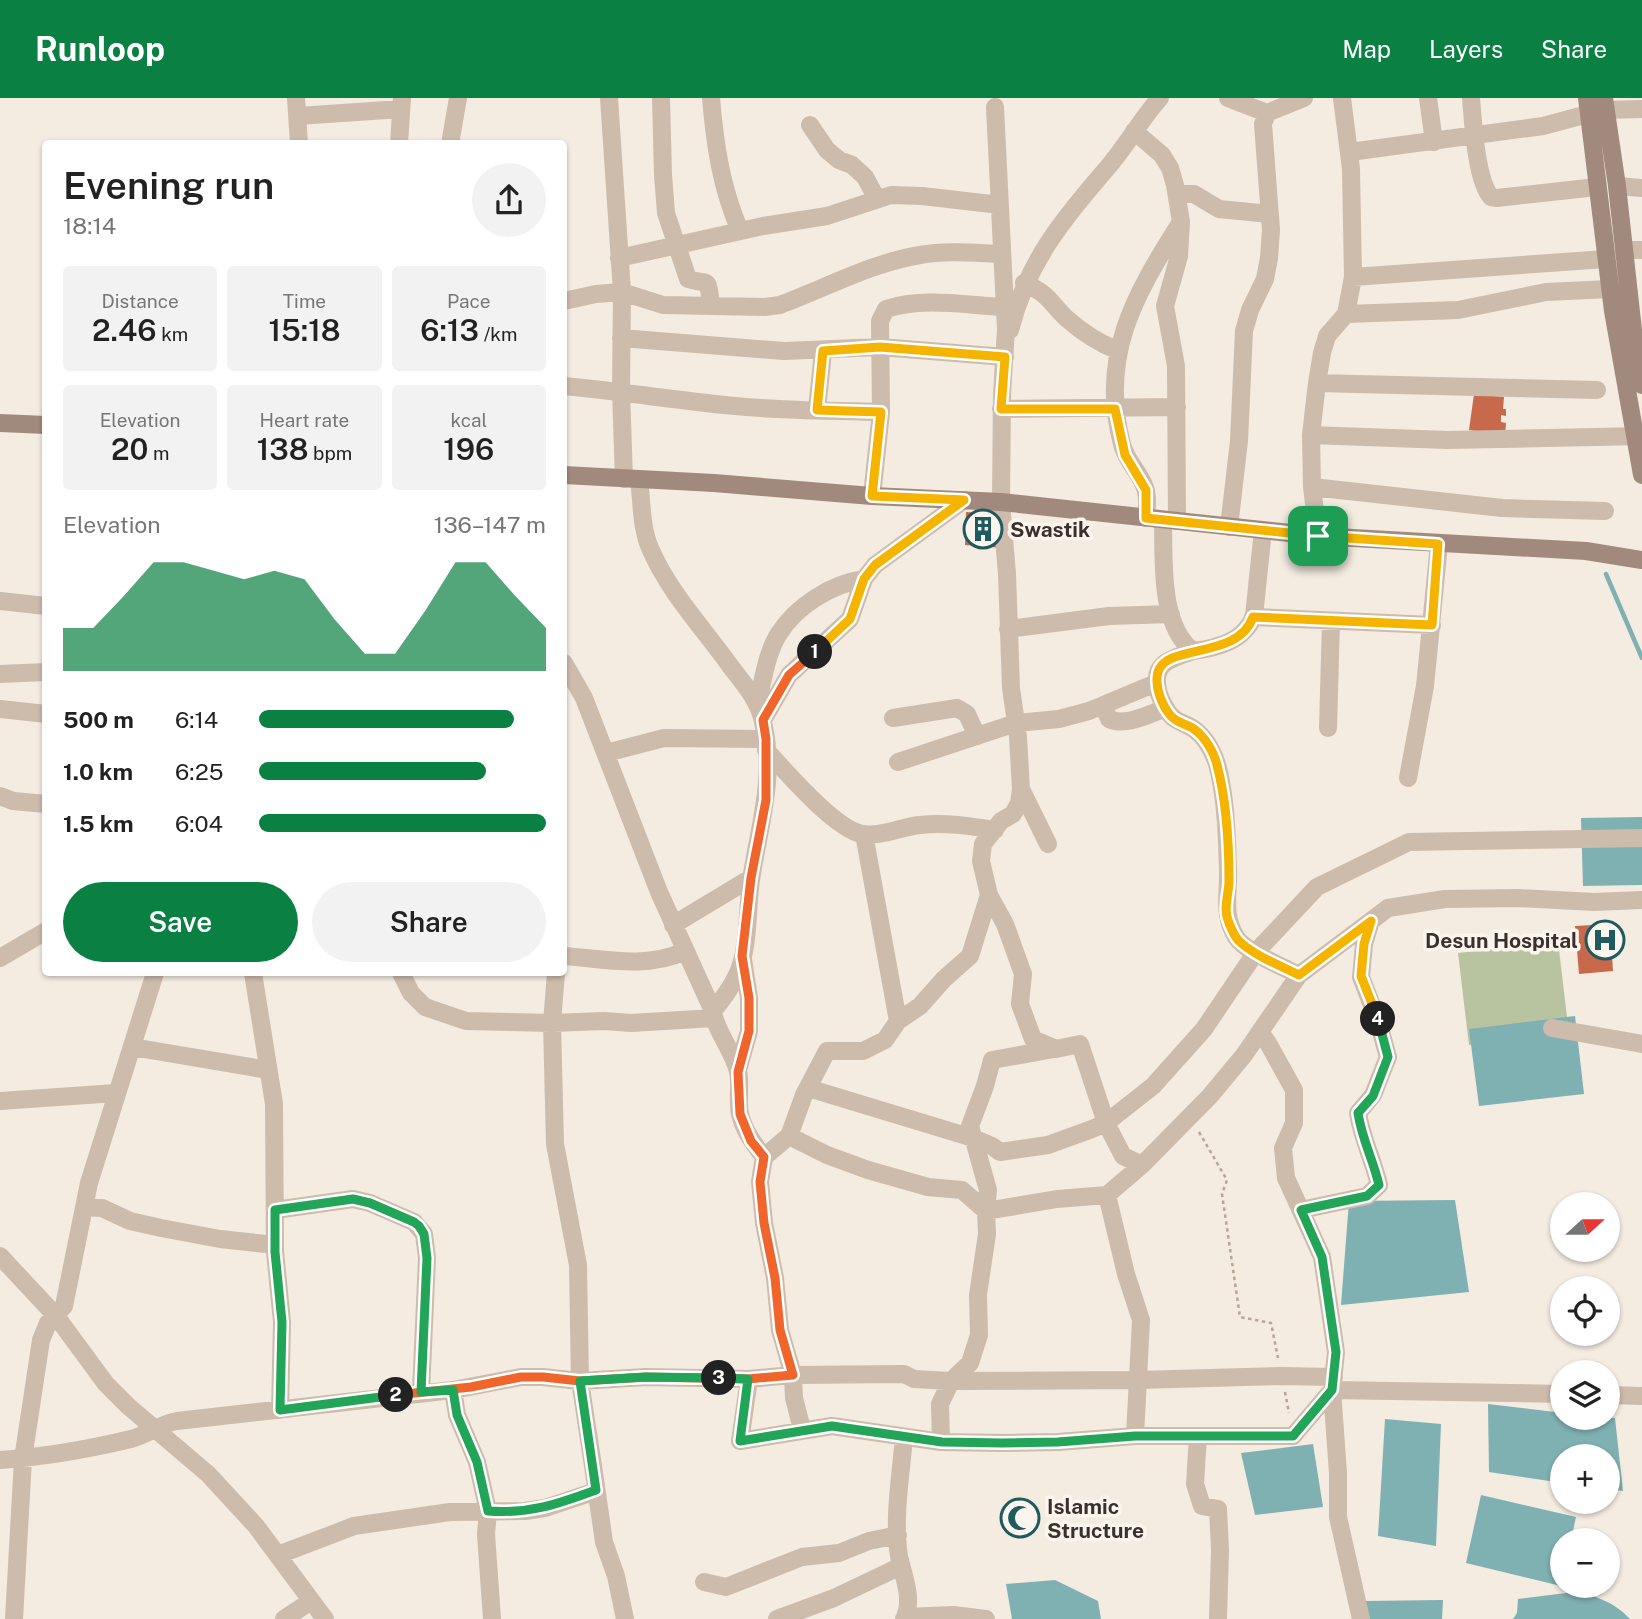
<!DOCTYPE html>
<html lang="en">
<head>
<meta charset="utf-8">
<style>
	:root { --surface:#fff; --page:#f2f2f2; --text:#222; --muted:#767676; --accent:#0b8043 }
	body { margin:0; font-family:"Public Sans",sans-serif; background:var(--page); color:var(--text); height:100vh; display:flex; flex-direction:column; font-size:26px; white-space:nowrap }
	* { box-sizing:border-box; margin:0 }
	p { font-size:23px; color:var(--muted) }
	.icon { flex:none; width:38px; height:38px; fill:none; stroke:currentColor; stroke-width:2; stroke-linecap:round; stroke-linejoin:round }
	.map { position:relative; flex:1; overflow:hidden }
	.details { position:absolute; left:42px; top:42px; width:525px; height:836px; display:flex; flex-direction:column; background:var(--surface); border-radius:7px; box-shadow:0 2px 5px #0004 }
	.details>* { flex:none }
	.needle { width:46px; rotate:69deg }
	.controls { position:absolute; left:1550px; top:1094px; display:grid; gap:14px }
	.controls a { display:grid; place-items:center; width:70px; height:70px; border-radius:50%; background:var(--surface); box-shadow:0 2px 5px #0004; font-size:35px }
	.pin { position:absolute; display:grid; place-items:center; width:60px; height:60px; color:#fff; margin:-30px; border-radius:14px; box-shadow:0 4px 10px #0006 }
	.km { position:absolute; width:35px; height:35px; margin:-18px; border-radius:50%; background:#222; color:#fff; font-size:19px; line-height:35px; text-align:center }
	.round { display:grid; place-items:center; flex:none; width:74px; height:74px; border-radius:37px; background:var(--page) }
	.headline { display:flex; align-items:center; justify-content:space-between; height:119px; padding:0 21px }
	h1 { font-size:38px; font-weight:600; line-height:52px }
	.metrics { display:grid; grid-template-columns:repeat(3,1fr); gap:10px; height:119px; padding:7px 21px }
	.metrics div { display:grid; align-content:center; border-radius:7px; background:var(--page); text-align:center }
	.metrics b { font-size:30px; font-weight:600 }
	.metrics small { font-size:19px; font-weight:400 }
	.metrics p { font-size:19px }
	.chart { height:196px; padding:14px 21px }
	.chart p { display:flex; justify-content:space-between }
	.chart svg { width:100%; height:126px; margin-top:7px; fill:var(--accent); opacity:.7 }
	.button { display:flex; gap:14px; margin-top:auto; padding:14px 21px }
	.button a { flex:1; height:80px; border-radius:42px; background:var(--accent); color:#fff; font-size:28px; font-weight:600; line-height:80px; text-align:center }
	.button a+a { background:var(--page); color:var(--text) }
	ul { padding:0 21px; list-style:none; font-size:23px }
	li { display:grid; grid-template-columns:112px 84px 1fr; align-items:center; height:52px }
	li i { height:18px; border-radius:9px; background:var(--accent) }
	header { display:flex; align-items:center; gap:42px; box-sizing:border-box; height:98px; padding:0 35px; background:var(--accent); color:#fff }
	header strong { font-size:33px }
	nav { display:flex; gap:38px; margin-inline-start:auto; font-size:24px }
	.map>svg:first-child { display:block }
</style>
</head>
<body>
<header>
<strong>Runloop</strong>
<nav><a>Map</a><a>Layers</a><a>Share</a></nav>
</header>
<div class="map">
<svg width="1642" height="1521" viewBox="0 0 1642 1521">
	<rect width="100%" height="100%" fill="#f4ebe1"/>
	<path fill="#b8c4a0" d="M1558 843 1569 936 1469 947 1458 855Z"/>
	<path fill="#7fb0b2" d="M1642 719V787L1583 788 1581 720Z
		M1575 918 1584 996 1479 1008 1469 931Z
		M1455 1102 1469 1194 1341 1207 1349 1103Z
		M1488 1306 1563 1315V1320H1615L1623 1393 1608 1391V1358H1563V1385L1489 1374Z
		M1385 1321 1441 1326 1436 1448 1378 1438Z
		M1313 1346 1323 1409 1255 1417 1241 1355Z
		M1481 1397 1576 1419 1571 1442H1563L1561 1488 1466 1465Z
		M1055 1482 1098 1503 1101 1521H1012L1006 1486Z
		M1574 1494C1597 1498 1614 1504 1630 1521H1513L1517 1515 1518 1501Z
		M1443 1502 1442 1521H1367L1365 1503Z"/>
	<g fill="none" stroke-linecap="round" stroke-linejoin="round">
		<path stroke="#7fb0b2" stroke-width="4.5" d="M1606 476 1642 560"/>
	</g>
	<path fill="#c8694b" d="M1474 296 1504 299 1503 311H1506V318L1501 317V324L1506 325 1505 338 1469 332Z
		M966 414 999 416 1003 450 965 447Z
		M1610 826 1613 873 1579 876 1575 828Z"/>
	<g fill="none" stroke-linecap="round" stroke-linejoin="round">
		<path stroke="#b9a596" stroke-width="2.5" stroke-dasharray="3.5 3.5" stroke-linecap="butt" d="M1199 1034 1227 1082 1222 1096 1240 1219 1271 1225 1278 1260
			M1285 1294 1289 1315"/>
		<path stroke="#cdbbac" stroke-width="18" d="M296 0 299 46
			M609 0 622 194 621 293 624 381
			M661 0 663 77 666 115 688 181C710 188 707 177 711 206
			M711 0C715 47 721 89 740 133
			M1228 0 1267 15
			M1428 0 1434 44
			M1471 0C1473 23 1476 82 1491 99L1497 100 1597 89
			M995 9 1006 231 1002 296 1001 404 1007 476 1011 590 1018 639 1021 691 1019 705 1013 716 1001 723 983 746 981 763 989 797 1005 826 1023 876 1020 906 1033 941 1056 951 1080 946 1106 1025 1123 1058 1142 1067
			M1605 12 1642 11
			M298 18 401 11
			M810 27 827 52 839 62 852 67 865 79 877 101
			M1134 33 1162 57 1170 70 1175 87 1181 124 1179 158 1165 208 1176 268 1177 423
			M399 46 402 0
			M450 46 458 0
			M1350 54 1543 28 1588 16
			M1617 88 1642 90
			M1177 96H1194L1219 111 1270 116
			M1624 152H1642
			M619 160 763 128 827 118 891 97 922 98 1000 107
			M1353 179 1606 161
			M1024 185C1050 197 1048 202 1066 220 1082 234 1098 245 1117 252
			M564 203 596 196 622 194 663 207 765 209 780 207C826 190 871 165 920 157 947 152 974 155 1002 156
			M1346 216 1458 212 1546 194 1610 191
			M1010 232C1028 162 1063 122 1108 69 1127 47 1141 21 1160 0
			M621 240 784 253 880 249 1005 259
			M1317 285 1597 292
			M564 288C609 292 653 299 698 304 758 312 820 313 881 314
			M1001 311 1177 309
			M817 312 823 253
			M1311 337 1447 342 1642 338
			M639 382C642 403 641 430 650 450 668 493 704 531 731 569 744 586 759 603 763 624 776 680 759 728 751 782 747 810 749 852 737 877 731 890 722 902 713 913 714 930 733 953 738 973 741 987 737 1002 740 1016 744 1033 754 1046 764 1059
			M1312 389 1502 410 1605 413
			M872 398 881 314 880 223 886 211C923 199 964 207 1003 209
			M1146 420C1147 411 1148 402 1146 393 1142 376 1126 364 1122 346 1099 259 1134 198 1179 127
			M1163 422C1164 461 1159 527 1193 553 1218 550 1244 543 1254 518L1263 432
			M1229 429 1239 343 1244 233 1250 212 1265 181 1269 160 1271 132 1263 26 1267 15 1304 0
			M1318 438 1312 389 1311 337 1317 285 1322 255 1327 238 1346 216 1353 179 1351 71 1342 0
			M0 503 46 508
			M1253 519 1432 527
			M1008 531 1109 518 1171 516
			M1193 553C1177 559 1155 563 1157 584 1157 596 1166 615 1175 621 1181 625 1188 627 1194 631 1205 639 1213 654 1217 666 1226 699 1227 738 1228 772 1229 796 1222 816 1236 839 1244 853 1283 869 1299 877
			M564 565 584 600 659 794 713 913
			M0 576 46 574
			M757 606C763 584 766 557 778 537 796 508 831 486 864 481
			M1103 607 1109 621C1126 629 1149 616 1166 610
			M0 611 46 616
			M893 620 957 610 967 616 977 638
			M763 622 789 577 850 521 864 481 875 467 964 402
			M1328 630 1331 523
			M766 652C786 674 835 731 862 736 881 739 901 729 920 727 945 724 970 728 995 732
			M606 655 664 640 766 641
			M898 664 1016 625 1059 621 1089 613 1156 585
			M1408 680 1425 588 1439 446
			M1021 691 1048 746
			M0 698 13 703 46 706
			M864 736 898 923
			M673 827 751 780
			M564 858C604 861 647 871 685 853
			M0 860 46 833
			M253 875 274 1006 275 1154 282 1224 280 1312
			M401 875 411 895 425 909 466 923 552 925 604 923 631 925 714 920
			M556 875 552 925 555 1046 578 1167 580 1283 593 1368 604 1444 616 1478 625 1521
			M1552 930 1642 946
			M1260 934 1268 945 1294 992V1025L1283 1050 1286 1080 1322 1159 1336 1254 1332 1292 1338 1375V1419L1361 1521
			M132 949 268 972
			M1054 951 992 962 985 988 970 1028 988 1092 986 1113 1057 1101 1107 1097
			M738 972 749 933V900L743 861
			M808 990 973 1040 992 1048 1000 1054 1048 1047 1092 1031 1106 1025 1153 988 1204 931 1256 854 1317 789 1409 744 1642 740
			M0 1003 116 995
			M789 1038 804 997 827 953H863L885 942 898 923 920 908 944 881 970 858 989 797
			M84 1109 102 1110 130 1123 161 1130 220 1141 275 1147
			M275 1112 353 1101 370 1105 414 1124 424 1136 427 1160 421 1294
			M1301 1112 1367 1098 1379 1087C1373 1061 1362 1041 1358 1015L1373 997 1388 959 1378 923 1361 879 1364 846 1371 823
			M0 1158 56 1218 106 1286 128 1308 208 1376 256 1428 325 1521
			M749 1281 793 1277 904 1276 914 1281 951 1283 1138 1282 1281 1278 1334 1279
			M453 1292 457 1317 477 1364 488 1413 486 1436 492 1521
			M1608 1297 1642 1298
			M802 1331 794 1300 793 1277 780 1232 775 1180 764 1125 760 1084 764 1059 789 1038 827 1057 868 1072 928 1089 962 1092 986 1113 987 1136 978 1197 979 1237 970 1265 951 1283 940 1306 941 1344
			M1135 1338 1141 1222 1126 1176 1107 1097 1142 1067 1210 998 1244 957 1299 877 1388 810 1445 801 1518 800 1594 804 1642 802
			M1198 1338 1195 1386 1202 1408 1218 1411 1220 1452 1218 1521
			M0 1362C43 1359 89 1351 131 1341 147 1337 160 1326 177 1323L453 1292 521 1279H543L580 1283 646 1279 749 1281 740 1343 832 1328 941 1344 1002 1345 1058 1344 1135 1338H1293L1332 1292 1563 1296
			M278 1457 354 1428 450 1414 525 1413 545 1410 596 1393
			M704 1484 726 1489 802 1459 839 1455 869 1443 898 1437
			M906 1519 953 1517 986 1521
			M14 1521 23 1361 41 1242 48 1225 64 1208 89 1085 155 875
			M284 1521 311 1503
			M777 1521 834 1500 901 1468
			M904 1521C914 1501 903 1478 899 1458 893 1420 901 1377 904 1339"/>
		<path stroke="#a18a7d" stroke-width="18" d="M1587 0 1613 213 1642 377
			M1604 0 1617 88 1633 232 1642 287
			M0 325 46 327
			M564 377 714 385 872 398 1001 404 1318 438 1586 453 1642 462"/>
	</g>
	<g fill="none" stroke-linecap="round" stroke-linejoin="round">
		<defs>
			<path id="split-1" d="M815 554 850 521 864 481 875 467 964 402 872 398 881 314 817 312 823 253 880 249 1005 259 1001 311H1115L1125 357 1146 392V420L1318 438"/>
			<path id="split-2" d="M396 1297 471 1289 521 1279H543L580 1283 646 1279 748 1281 793 1277 780 1232 775 1180 764 1125 760 1084 764 1059 751 1043 740 1016 738 974 749 933V900L742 858 751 780 766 702V641L763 622 789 577 815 554"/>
			<path id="split-3" d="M396 1297 280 1312 282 1224 275 1154V1112L353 1101 370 1105 414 1124 419 1128 424 1136 427 1160 421 1294 453 1292 457 1317 477 1364 488 1413C530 1416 558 1406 596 1392L580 1283 646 1279 719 1280"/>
			<path id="split-4" d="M719 1280 748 1281 740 1343 832 1328 942 1344 1002 1345 1058 1344 1135 1338H1293L1332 1292 1336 1254 1322 1159 1301 1112 1367 1098 1379 1087C1373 1061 1362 1042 1358 1015L1373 998 1388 959 1378 921"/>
			<path id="split-5" d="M1318 438 1438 446 1432 527 1253 519C1238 562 1166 545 1158 574 1154 588 1162 608 1171 618 1177 625 1187 626 1194 631 1205 639 1214 654 1217 667 1226 701 1229 747 1229 783 1229 795 1224 806 1227 819 1229 826 1234 838 1239 843 1255 858 1279 867 1299 877L1371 823 1364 846 1361 878 1378 921"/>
		</defs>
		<use href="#split-1" stroke="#fff" stroke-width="14"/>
		<use href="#split-2" stroke="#fff" stroke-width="14"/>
		<use href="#split-3" stroke="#fff" stroke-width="14"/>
		<use href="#split-4" stroke="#fff" stroke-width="14"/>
		<use href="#split-5" stroke="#fff" stroke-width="14"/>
		<use href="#split-1" stroke="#f5b400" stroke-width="9"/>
		<use href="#split-2" stroke="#f0652b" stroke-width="9"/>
		<use href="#split-3" stroke="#22a559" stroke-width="9"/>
		<use href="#split-4" stroke="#22a559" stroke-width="9"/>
		<use href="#split-5" stroke="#f5b400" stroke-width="9"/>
	</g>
	<defs>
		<symbol id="building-ring" viewBox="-11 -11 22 22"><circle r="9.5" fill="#fbf5ee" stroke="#1f5a5e" stroke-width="1.5"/><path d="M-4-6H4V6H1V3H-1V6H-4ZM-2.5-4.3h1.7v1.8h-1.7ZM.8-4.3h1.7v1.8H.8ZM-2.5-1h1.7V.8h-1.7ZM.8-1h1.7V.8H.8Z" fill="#1f5a5e"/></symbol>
		<symbol id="hospital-ring" viewBox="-11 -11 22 22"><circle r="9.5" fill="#fbf5ee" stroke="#1f5a5e" stroke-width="1.5"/><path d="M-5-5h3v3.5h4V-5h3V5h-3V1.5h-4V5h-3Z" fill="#1f5a5e"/></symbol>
		<symbol id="mosque-ring" viewBox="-11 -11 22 22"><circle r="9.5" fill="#fbf5ee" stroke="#1f5a5e" stroke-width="1.5"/><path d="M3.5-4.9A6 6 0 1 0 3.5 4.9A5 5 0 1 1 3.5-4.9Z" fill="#1f5a5e"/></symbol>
	</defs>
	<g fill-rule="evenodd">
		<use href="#building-ring" x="961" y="409" width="44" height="44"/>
		<use href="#hospital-ring" x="1583" y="820" width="44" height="44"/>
		<use href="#mosque-ring" x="998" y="1398" width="44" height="44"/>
	</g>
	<g text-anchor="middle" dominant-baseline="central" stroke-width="7" stroke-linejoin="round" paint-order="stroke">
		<g font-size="21" font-weight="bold" fill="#3b302b" stroke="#fbf5ee" text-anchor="start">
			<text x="1010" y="431">Swastik</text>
			<text x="1578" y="842" text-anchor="end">Desun Hospital</text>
			<text x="1047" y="1408">Islamic<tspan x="1047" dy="24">Structure</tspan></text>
		</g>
	</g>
</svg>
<div class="controls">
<a><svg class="needle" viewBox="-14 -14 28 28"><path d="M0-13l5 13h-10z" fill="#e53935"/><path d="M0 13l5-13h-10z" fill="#767676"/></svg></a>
<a><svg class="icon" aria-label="locate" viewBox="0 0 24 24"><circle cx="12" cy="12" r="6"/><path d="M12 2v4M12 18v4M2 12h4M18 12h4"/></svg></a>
<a><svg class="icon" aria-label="layers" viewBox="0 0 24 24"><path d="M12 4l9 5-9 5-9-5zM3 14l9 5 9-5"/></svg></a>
<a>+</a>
<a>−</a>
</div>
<div class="pin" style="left:1318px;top:438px;background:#1e9e55"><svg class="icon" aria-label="arrive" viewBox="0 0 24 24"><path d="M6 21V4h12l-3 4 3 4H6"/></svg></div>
<b class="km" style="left:815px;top:554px">1</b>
<b class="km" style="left:396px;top:1297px">2</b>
<b class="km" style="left:719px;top:1280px">3</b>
<b class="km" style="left:1378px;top:921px">4</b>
<section class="details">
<div class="headline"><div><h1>Evening run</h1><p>18:14</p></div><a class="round"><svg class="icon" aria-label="share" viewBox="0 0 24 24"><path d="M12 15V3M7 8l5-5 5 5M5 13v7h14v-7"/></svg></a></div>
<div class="metrics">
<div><p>Distance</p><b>2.46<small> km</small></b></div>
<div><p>Time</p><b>15:18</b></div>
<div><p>Pace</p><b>6:13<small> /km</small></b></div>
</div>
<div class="metrics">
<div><p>Elevation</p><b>20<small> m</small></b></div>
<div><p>Heart rate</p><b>138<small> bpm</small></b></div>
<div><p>kcal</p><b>196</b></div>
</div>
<div class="chart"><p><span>Elevation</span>136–147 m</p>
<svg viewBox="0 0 160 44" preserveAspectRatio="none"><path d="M0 44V29L10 29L20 18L30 6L40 6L50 9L60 12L70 9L80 12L90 26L100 38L110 38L120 23L130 6L140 6L150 18L160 29V44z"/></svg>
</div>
<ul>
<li><b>500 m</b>6:14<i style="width:89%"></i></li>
<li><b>1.0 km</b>6:25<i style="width:79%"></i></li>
<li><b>1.5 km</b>6:04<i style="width:100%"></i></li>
</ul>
<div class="button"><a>Save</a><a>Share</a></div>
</section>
</div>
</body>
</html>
